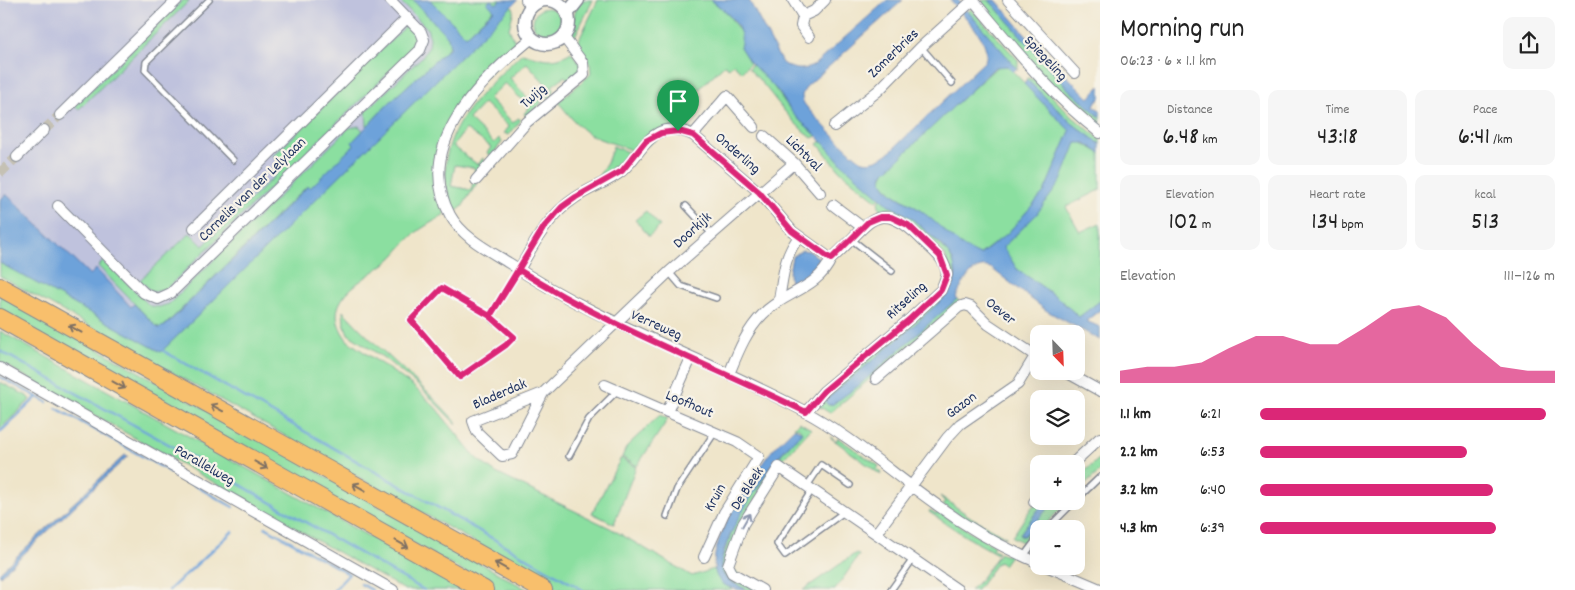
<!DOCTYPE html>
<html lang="en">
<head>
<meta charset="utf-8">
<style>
	:root { --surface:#fff; --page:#f6f6f6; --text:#222; --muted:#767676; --accent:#db2777 }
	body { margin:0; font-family:Dekko,sans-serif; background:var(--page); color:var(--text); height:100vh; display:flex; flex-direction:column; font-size:19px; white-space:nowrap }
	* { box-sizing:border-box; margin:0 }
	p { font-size:16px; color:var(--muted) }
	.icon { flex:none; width:28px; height:28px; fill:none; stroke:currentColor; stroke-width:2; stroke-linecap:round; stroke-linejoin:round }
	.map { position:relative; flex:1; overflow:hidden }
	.panel { display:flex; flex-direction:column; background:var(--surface); width:475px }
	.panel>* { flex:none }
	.needle { width:32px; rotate:157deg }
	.fabs { position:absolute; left:1030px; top:325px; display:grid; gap:10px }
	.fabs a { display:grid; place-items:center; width:55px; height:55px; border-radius:10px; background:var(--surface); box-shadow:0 5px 20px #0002; font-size:25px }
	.pin { position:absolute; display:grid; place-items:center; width:42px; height:42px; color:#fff; margin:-51px -21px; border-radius:50% 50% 50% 0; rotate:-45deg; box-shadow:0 0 5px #0007 }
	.pin .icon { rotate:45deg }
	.round { display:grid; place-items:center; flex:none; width:52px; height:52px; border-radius:10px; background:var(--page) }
	.headline { display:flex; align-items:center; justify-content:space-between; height:85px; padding:0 20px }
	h1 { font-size:28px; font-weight:600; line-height:38px }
	.stats { display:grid; grid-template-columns:repeat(3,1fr); gap:8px; height:85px; padding:5px 20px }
	.stats div { display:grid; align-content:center; border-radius:10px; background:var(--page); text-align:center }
	.stats b { font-size:25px; font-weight:600 }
	.stats small { font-size:14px; font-weight:400 }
	.stats p { font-size:14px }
	.chart { height:140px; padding:10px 20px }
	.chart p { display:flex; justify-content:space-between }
	.chart svg { width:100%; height:90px; margin-top:5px; fill:var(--accent); opacity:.7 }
	ul { padding:0 20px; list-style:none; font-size:16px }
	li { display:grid; grid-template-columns:80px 60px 1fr; align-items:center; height:38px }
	li i { height:12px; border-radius:6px; background:var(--accent) }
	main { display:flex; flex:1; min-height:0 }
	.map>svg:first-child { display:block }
</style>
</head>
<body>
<main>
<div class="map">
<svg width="1100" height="590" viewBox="0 0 1100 590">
	<rect width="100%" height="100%" fill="#f7f3e8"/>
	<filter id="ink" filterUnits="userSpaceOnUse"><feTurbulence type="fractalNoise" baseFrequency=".02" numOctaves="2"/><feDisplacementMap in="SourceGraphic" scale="10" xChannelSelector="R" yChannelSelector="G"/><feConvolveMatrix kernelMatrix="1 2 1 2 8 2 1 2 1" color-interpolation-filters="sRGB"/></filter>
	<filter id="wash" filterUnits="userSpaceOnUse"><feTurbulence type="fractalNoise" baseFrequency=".0096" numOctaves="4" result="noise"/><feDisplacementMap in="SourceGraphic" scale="20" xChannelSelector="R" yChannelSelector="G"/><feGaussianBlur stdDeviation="1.12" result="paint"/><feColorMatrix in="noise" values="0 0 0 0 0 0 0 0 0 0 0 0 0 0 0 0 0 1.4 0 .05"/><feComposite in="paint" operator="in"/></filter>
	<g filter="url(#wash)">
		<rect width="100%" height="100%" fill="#efe5ca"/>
		<path fill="#bfc2dd" d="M0 0H413L448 37 353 142 165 326 0 245Z"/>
		<path fill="#8bdfa0" stroke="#53877f" d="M183 0H190L79 109 75 106Z
			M399 0H413L448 37 451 43 445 52 391 101 367 126 366 111 421 58 429 47 430 38 427 28Z
			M430 0H501L496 4 488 3 494 9 466 36Z
			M582 0H593L574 38 571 34C573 21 573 10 582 0Z
			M598 0H711L727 13 741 33 743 39 740 47 750 63 742 72 733 64 729 68 724 65 702 86 685 109 687 113 680 120 693 130 677 128 634 152C620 144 603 142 589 134 577 127 567 112 558 102L591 74 590 63 577 44Z
			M983 0H989L1067 88 1100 117V127C1054 93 1018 47 981 5Z
			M511 6 514 9 509 29 517 46C477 85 435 115 438 177 439 190 439 202 445 214 435 221 422 227 413 235 403 244 396 255 386 263 359 283 317 302 348 341L413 386 435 407 477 459 496 473 610 528 692 576 714 569 725 585 733 590H560L0 276V263L161 352Z
			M533 22a14 14 0 1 1 28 0a14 14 0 1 1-28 0Z
			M971 9 1018 60V70L968 12Z
			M408 24 416 36 414 48 165 290 152 292 140 280 190 233 203 246 284 167 273 156Z
			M571 52 580 64 579 73 573 78 567 79 565 76 552 86 554 89 553 95 549 98 544 95 550 89 527 63 510 78 533 104 539 99 541 101V104L527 116 524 114 529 107 505 83 489 98 513 123 518 118 521 120 509 135 504 133 509 127 484 103 469 119 494 143 499 138 502 142 493 154 489 155 487 153 491 147 466 129 453 146 478 165 483 158 485 162 475 174V168L455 165 451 186 471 190 473 182 477 183 462 207 454 213C425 141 474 100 522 53 541 58 553 64 571 52Z
			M752 63 766 76 794 115 817 136 812 138C786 119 772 91 749 69Z
			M999 65 1008 66 1070 131 1044 192 1008 233 979 255 952 240 920 210 895 195 883 184 882 179 885 172 912 144Z
			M1027 78 1036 80 1069 114 1100 139V144L1073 124 1026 79Z
			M359 126 363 131 353 142 355 145 310 189 307 186 162 328 156 326 98 266 104 260 150 306 159 307 169 304 349 128Z
			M822 141 841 163 881 197 877 201 840 171 818 144Z
			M1081 142 1100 153V190L1066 207 1080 232 1100 223V301L1079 317 1058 298 1017 269 1003 247 1036 215 1076 143Z
			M613 146 632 154 628 156 623 167 602 181 598 177 607 163Z
			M882 198 890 206 910 217 949 253 955 267 954 282 946 296 912 327 824 401 828 405 833 404 957 299 960 302 830 413 815 404 944 292 947 260 945 255 911 224 881 214 878 202Z
			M646 211 660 226 649 236 635 220Z
			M0 294 528 590H497L0 313Z
			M343 311C377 349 422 383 457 423L456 424 420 387 384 358 348 334 344 323Z
			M0 331 465 590H405L0 362Z
			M0 382 27 396 30 400 0 429Z
			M660 415 668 419 637 466 622 457 627 446Z
			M799 422 811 429 781 461 741 521 725 562 756 590H747L728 579 722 572 721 562 737 519 777 459 802 432 799 428 794 427Z
			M830 437 836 441 838 438 879 466 877 469 882 473 881 475Z
			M621 458 636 467 614 524 592 513Z
			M1100 458V471L1076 493V479Z
			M940 496 972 518 1006 537V538L999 535 997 538 943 505 945 502Z
			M1039 501H1045L1019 535 1022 537 1054 501H1068L1027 544 1012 537 1032 507Z
			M930 510 936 514 938 512 994 546 992 549 998 552 997 554 965 536 929 512Z
			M856 553 859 555 835 590H803Z
			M1000 553 1006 556 1008 553 1011 554 1003 565 999 562 996 564 977 590H970L978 583Z"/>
		<path fill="#6da2da" stroke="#44689c" d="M413 0H430L466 36 494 10 487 3 491 0 496 4 501 0H518L161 352 0 263V200L6 194 90 275 96 269 131 307 134 304 158 328 165 326 308 186 310 188 354 145 352 142 391 101 450 47 448 37Z
			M711 0H749L782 63C793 70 802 71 813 66L887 0H903L806 87 802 95C802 99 803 103 806 106 813 115 855 159 863 161 873 164 884 157 891 151L985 61C993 41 962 15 950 0H958L1017 68 1013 72 1008 66 995 67 885 172C882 176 881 179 883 183 890 196 909 202 921 211 942 226 955 245 980 255L1008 233 1044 192 1070 131 1024 84 1027 80 1073 124 1100 144V153L1085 143H1076L1061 181 1036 215 1003 247 1017 269 1058 298 1079 317 1100 301V310L1086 321 1100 327V340L1047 311 991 268C973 261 963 283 956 297L957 299 858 386 833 404 828 405 824 401 828 398 912 327 946 296 954 282 956 274 953 260 943 246 910 217 890 206 841 163 817 136 794 115 778 91 749 61 740 47C747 27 725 11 711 0Z
			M989 0H996L1029 38 1089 98 1100 86V98L1093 106 1100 110V117L1067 88Z
			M802 250 809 251 820 259V267L809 278 790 287 789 272 792 257Z
			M794 428 802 432C794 441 783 450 776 460 762 479 713 551 722 572 726 581 739 586 747 590 670 590 750 479 770 453 777 444 786 436 794 428Z
			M125 455 128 456 0 576V572Z
			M1045 501H1054L1024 536 1019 535Z"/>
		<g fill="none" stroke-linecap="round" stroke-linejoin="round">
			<path stroke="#6da2da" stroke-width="2.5" d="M160 349 583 590
				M0 351 190 456 424 590
				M0 377 47 402
				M56 408 233 507
				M0 432 37 397
				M265 527 349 574 334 590
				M361 584 372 590
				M169 590 233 531"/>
		</g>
	</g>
	<g filter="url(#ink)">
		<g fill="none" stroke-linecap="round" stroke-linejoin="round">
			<path stroke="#c5c1b4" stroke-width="10" stroke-dasharray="10 5" stroke-linecap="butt" d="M44 130 60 115
				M0 173 17 157"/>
			<defs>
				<path id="service" d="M209 0 146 62 145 70 233 160
					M921 47 952 83
					M686 206 712 234
					M851 239 892 271
					M669 272 681 286 716 298
					M442 288 490 316 514 337 506 345 460 377 411 320Z
					M490 316 519 270
					M569 456 589 419 617 391
					M807 486 821 465 850 485
					M812 490 777 544 785 555 844 512
					M1076 500 1100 477
					M667 516 677 489 715 432
					M1047 529 1075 501
					M1024 556 1039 536
					M891 590 913 559"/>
				<path id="minor" d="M526 0 532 7
					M793 0 803 16 814 11 825 0
					M973 0C1012 46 1051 95 1100 133
					M1008 0 1075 73
					M803 16 801 26 809 37
					M532 38C483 78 412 144 450 215 462 237 488 250 509 263 602 325 706 358 804 411 851 436 893 474 937 505 968 528 1003 548 1039 563
					M60 115 177 0
					M834 126 879 90 921 47 973 0
					M693 135 727 96 754 127
					M764 136 794 163 820 193
					M17 157 44 130
					M476 180 527 122 584 75 583 63 563 36
					M833 205 862 227
					M58 206 144 293 158 299 171 293 420 50 424 40 421 32 390 0
					M194 228 407 18
					M519 270C534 243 549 215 575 198 590 187 608 183 622 171 645 151 651 116 693 135L759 192 792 231 831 259C818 289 784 292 763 314 746 331 738 352 729 374
					M779 300C783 277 784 255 799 237
					M0 368 393 590
					M1064 371 1100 391
					M876 379 959 307 965 305 971 307 988 324 1039 358
					M605 385 737 442 759 457 724 513 704 557
					M543 393 473 421 477 432 502 456 512 454 543 393 669 272 794 163
					M667 412 691 358
					M806 412 824 391 911 318 941 290 947 275C945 258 935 253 923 241 876 192 868 228 831 259
					M1072 464 1100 438
					M1034 502 1039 496
					M877 532 947 438 960 424 1018 384 1035 356
					M1046 566 1100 589
					M762 590 732 573 728 565 743 524 779 467 958 590"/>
				<path id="tertiary" d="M525 22a22 22 0 1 1 44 0a22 22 0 1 1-44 0Z
					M567 14 578 0"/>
				<path id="motorway" d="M0 287 543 590
					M0 318 484 590"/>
			</defs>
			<use href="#service" stroke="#858a94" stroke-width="8"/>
			<use href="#minor" stroke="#858a94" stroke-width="12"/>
			<use href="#tertiary" stroke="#858a94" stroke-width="15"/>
			<use href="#motorway" stroke="#858a94" stroke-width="20"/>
			<use href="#service" stroke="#fff" stroke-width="5"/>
			<use href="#minor" stroke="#fff" stroke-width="10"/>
			<use href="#tertiary" stroke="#fff" stroke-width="12"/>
			<use href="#motorway" stroke="#f8bf6c" stroke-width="18"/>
		</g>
		<defs><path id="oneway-shaft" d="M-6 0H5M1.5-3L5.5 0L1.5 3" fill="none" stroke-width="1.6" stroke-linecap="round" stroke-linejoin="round" transform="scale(1.25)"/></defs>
		<g stroke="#7e7064">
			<use href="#oneway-shaft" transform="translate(75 329) rotate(-151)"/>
			<use href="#oneway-shaft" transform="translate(119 385) rotate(29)"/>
			<use href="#oneway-shaft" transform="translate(217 408) rotate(-151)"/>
			<use href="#oneway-shaft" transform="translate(261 465) rotate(29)"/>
			<use href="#oneway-shaft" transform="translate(359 487) rotate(-151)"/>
			<use href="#oneway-shaft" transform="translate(402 544) rotate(29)"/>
			<use href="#oneway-shaft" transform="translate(501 566) rotate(-151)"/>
		</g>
		<use stroke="#8d97ae" href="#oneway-shaft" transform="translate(746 520) rotate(-60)"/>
	</g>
	<g fill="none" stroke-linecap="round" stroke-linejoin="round" filter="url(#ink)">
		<defs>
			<path id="route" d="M678 131 661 133 646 141 622 171 576 197 562 207 544 227 490 316 514 337 506 345 460 377 411 320 442 288 490 316 519 270C609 327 710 365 806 412L824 391 911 318 941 290 947 275 940 256 908 225 891 217H880L868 222 831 259 792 231 759 192 693 135 678 131"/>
		</defs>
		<use href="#route" stroke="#fff" stroke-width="10"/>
		<use href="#route" stroke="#db2777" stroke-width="6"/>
	</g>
	<g text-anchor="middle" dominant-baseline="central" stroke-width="4.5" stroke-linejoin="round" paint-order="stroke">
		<g font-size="15" fill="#1b2f5e" stroke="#f7f3e8">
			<text transform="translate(894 54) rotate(-44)">Zomerbries</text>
			<text transform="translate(1045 59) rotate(47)">Spiegeling</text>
			<text transform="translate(534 97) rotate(-41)">Twijg</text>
			<text transform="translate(737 154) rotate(41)">Onderling</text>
			<text transform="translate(803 154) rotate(45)">Lichtval</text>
			<text transform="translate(253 190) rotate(-44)">Cornelis van der Lelylaan</text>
			<text transform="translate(693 231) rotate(-42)">Doorkijk</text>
			<text transform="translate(907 301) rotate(-42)">Ritseling</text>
			<text transform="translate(1000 312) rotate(39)">Oever</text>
			<text transform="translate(656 326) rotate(24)">Verreweg</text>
			<text transform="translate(500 395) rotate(-23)">Bladerdak</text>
			<text transform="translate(689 405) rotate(23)">Loofhout</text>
			<text transform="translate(962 406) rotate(-37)">Gazon</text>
			<text transform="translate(204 466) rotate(30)">Parallelweg</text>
			<text transform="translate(748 489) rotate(-57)">De Bleek</text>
			<text transform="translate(716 498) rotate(-60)">Kruin</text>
		</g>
	</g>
</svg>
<div class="fabs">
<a><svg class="needle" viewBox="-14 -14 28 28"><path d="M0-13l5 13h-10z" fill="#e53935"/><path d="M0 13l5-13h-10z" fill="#767676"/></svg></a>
<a><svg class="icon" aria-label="layers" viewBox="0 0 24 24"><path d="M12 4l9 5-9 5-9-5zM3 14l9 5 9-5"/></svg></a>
<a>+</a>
<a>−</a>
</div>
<div class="pin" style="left:678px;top:131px;background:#1e9e55"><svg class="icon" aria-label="arrive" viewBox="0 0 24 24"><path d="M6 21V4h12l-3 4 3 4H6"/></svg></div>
</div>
<section class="panel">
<div class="headline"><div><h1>Morning run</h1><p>06:23 · 6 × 1.1 km</p></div><a class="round"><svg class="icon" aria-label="share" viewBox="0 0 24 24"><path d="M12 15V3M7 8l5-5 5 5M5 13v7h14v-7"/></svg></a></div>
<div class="stats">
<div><p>Distance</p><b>6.48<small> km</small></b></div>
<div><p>Time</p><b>43:18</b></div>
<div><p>Pace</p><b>6:41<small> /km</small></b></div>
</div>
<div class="stats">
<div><p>Elevation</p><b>102<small> m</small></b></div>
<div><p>Heart rate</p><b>134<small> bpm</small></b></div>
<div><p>kcal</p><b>513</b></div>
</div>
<div class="chart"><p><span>Elevation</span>111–126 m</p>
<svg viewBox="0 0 160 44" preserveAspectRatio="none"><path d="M0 44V38L10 36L20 36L30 34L40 27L50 21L60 21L70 25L80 25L90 17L100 8L110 6L120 12L130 25L140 36L150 38L160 38V44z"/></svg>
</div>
<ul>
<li><b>1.1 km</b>6:21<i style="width:97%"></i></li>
<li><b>2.2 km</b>6:53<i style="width:70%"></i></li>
<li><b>3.2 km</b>6:40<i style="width:79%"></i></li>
<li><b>4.3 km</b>6:39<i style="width:80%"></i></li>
</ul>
</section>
</main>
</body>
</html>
